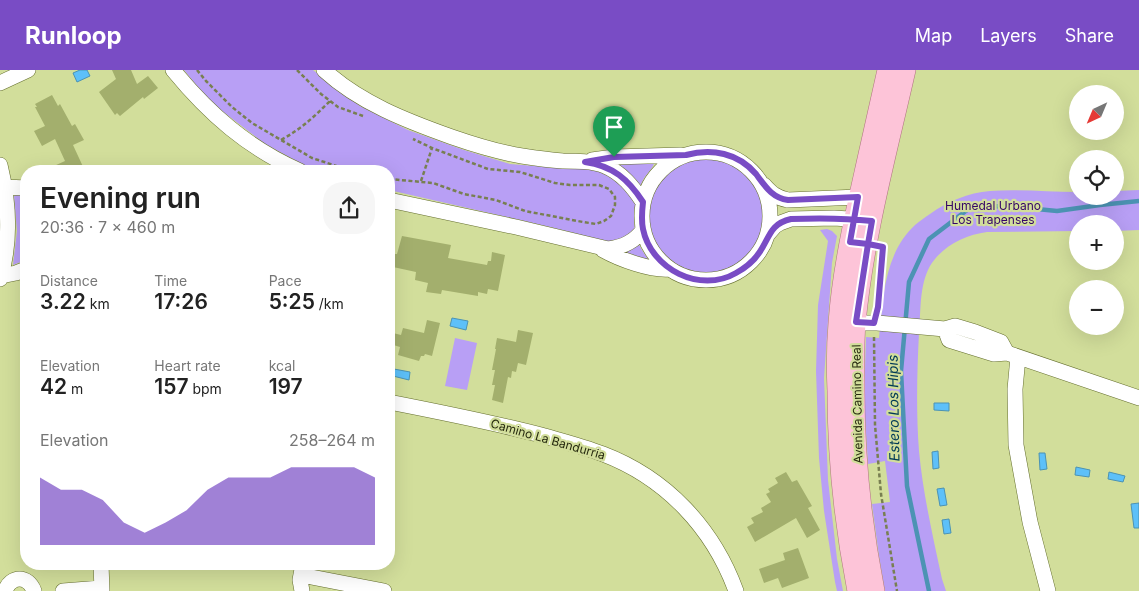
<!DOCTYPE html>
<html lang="en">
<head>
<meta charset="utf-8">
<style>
	:root { --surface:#fff; --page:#f6f6f6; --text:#222; --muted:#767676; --accent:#794cc5 }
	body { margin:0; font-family:Inter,sans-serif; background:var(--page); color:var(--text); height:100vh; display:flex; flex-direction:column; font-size:19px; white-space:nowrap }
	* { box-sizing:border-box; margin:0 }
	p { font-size:16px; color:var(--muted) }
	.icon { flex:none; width:28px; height:28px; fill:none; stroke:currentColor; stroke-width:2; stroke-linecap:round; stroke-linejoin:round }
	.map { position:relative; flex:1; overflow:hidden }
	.details { position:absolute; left:20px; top:95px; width:375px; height:405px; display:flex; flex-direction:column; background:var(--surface); border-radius:20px; box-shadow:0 5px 20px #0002 }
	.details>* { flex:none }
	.needle { width:32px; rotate:224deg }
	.buttons { position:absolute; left:1069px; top:15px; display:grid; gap:10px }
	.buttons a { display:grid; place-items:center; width:55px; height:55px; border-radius:50%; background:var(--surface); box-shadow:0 5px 20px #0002; font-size:25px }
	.pin { position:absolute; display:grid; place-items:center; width:42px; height:42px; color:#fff; margin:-51px -21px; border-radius:50% 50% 50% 0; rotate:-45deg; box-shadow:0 0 5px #0007 }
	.pin .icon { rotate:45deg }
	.round { display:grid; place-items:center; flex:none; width:52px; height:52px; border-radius:20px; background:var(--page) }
	.overview { display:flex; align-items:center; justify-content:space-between; height:85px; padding:0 20px }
	h1 { font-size:28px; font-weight:600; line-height:38px }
	.stats { display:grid; grid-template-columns:repeat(3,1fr); gap:8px; height:85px; padding:5px 20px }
	.stats div { display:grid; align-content:center }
	.stats b { font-size:21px; font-weight:600 }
	.stats small { font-size:14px; font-weight:400 }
	.stats p { font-size:14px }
	.chart { height:140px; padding:10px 20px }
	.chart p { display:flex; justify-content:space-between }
	.chart svg { width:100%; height:90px; margin-top:5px; fill:var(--accent); opacity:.7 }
	header { display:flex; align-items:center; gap:30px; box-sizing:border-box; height:70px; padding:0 25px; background:var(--accent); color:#fff }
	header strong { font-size:24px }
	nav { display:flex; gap:28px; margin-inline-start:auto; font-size:18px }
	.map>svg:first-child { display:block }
</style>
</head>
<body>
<header>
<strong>Runloop</strong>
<nav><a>Map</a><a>Layers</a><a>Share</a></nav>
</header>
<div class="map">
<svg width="1139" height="521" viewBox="0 0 1139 521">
	<rect width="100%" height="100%" fill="#d2de9b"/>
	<path fill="#b89ff5" d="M184 0H313L360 36 408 60 464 80 510 94 560 98 655 90C654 98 647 103 643 110 634 127 631 154 638 172 640 178 645 184 648 189L644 191 620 182 593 168 550 157 389 120V101H317L313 100 265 74 209 31Z
		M649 145a58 58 0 1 1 116 0a58 58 0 1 1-116 0Z
		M1139 120V160L1115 161V154H1078L1077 161 987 162C965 165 942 176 930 196 919 216 921 241 919 263 917 302 916 342 919 381 923 424 933 467 942 509L946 521H885L879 486 872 434 890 432 885 391 868 394 864 331 866 267 879 268C883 228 884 184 915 155 920 151 925 147 930 144 948 131 968 123 990 121 1019 119 1049 122 1077 122L1078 126H1115V121Z
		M21 123 26 124V188L23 191 13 195 17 161 14 126Z
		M827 159 832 161 837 166 832 193 824 308 828 410 837 489 843 521H837L835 512 824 441 819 388 816 301 818 235 828 171 820 160Z
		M455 268 477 273 467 320 445 316Z"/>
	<path fill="#5dc0f9" stroke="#4c93b3" d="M80 0H87L90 6 77 12 73 3Z
		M452 248 468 251 466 260 450 256Z
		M394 299 410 302 409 310 393 306Z
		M934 333H949V341L934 340Z
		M938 381 939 398 933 399 932 382Z
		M1039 383H1045L1047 399 1040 400Z
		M1076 397 1090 400 1089 407 1075 405Z
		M1109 402 1125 406 1123 412 1108 409Z
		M944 418 947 435 940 436 937 419Z
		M1139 433V458H1134L1131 434Z
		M949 449 951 463 944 464 942 450Z"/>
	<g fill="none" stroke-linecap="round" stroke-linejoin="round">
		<path stroke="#4c93b3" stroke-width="4.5" d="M929 521 907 416 901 301 909 212 929 169 971 137 1006 136 1057 141 1100 135 1139 131"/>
	</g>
	<path fill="#a3af6d" d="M112 0H131L137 14 148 6 158 18 144 29 143 27 120 46 117 43 115 45 99 22 116 9Z
		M52 25 58 36 60 34 72 56 75 54 84 70 73 75 85 101H43L65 91 55 69 42 76 34 61 45 56 35 37H37L35 34Z
		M402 166 451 175 448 188 487 195 488 191H491L492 182 505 185 498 221 488 219 487 224 478 222V226L442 220 441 224 426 222 428 213 415 210 416 202 393 197 395 184H397Z
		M427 250 440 253 432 286 425 284 424 286H421L419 291 398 285 400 277 390 274 393 263 401 265 403 258 424 263Z
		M518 260 533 263 526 295 518 293 516 302 512 301 511 308 508 307 503 333 492 330 495 315H492L495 300H492L496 279H495L497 268 516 272Z
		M786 402 792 412 797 410 812 436 808 438 820 460 807 468 796 448 755 472 747 457 754 453 751 448 763 442 761 438 771 432 766 424 770 422 768 419 778 413 775 408Z
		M798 478 809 508 782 518 778 508 764 513 759 499 785 490 783 483Z"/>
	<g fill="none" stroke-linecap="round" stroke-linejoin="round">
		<defs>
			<path id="minor" d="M173 0C209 44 248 78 300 101
				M324 0C360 33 407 51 452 67 475 75 498 82 522 86 535 88 550 90 563 91 577 91 592 91 605 96 622 103 633 117 643 132
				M0 13 28 0
				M642 146a64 64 0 1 1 128 0a64 64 0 1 1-128 0Z
				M592 90 614 87 681 85
				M0 95C9 132 11 172 0 209
				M764 115C771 123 777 128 788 130L858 127 868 128
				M5 117 26 118
				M389 130 516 157 608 179C623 177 634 172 643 160
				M768 164 775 156 780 153 791 149 834 148 863 150
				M603 180C619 189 651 201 670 199
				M1 206 16 203 26 199
				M847 253H877L945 259 955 256 975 262 1001 272 1007 283
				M945 259 949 270 994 284 1007 283 1139 328
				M1018 287 1015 319 1016 375 1030 452 1048 521
				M389 332C440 342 491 352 541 365 562 371 582 376 603 384 666 408 713 458 736 521
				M101 494 102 521
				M301 505 384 521
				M5 521C11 505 28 505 34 521
				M63 521 101 518
				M302 521 300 510 303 494"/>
			<path id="major" d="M857 521C844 455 837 388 837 321 836 299 836 276 838 253 842 198 855 143 867 89 874 59 880 30 887 0
				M875 521C862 455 855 388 855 321 855 298 854 276 856 253 864 167 887 84 906 0"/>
		</defs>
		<use href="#minor" stroke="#656f2e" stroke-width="16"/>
		<use href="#major" stroke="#b07481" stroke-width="20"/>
		<path stroke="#787f51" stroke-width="2.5" stroke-dasharray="4 2.5" stroke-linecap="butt" d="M197 0 206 11 232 37 252 53 312 88 352 101
			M297 0 321 24 338 37 363 46
			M281 70C301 59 314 47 330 31
			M334 101 336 96
			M389 109 433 113 464 124 496 130 525 141 583 152 596 154 604 151 611 146 615 135V127L609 119 599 115H570L555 113 520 102 488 99 432 78 413 69
			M421 111 432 78
			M877 239 881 195
			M874 267 875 355 881 424 897 521"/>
		<use href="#minor" stroke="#fff" stroke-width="15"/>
		<use href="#major" stroke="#fdc4d8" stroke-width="19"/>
	</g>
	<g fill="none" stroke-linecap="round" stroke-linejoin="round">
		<defs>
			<path id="route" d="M614 87 686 85C712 78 738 83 756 104 765 116 772 128 788 130L858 127 850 172 868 174 856 252 874 253 878 237 883 177 868 174 872 151C845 148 818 148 791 149 769 154 770 168 759 183 753 192 745 198 736 203 700 224 651 199 643 159 641 150 642 141 643 132 628 109 613 96 585 92L614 87"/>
		</defs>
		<use href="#route" stroke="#fff" stroke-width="10"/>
		<use href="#route" stroke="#794cc5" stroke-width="6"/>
	</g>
	<g text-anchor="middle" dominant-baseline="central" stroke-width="4.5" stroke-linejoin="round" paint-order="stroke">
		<g font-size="12" fill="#340466" stroke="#d2de9b">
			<text x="993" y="135">Humedal Urbano<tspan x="993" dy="14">Los Trapenses</tspan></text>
		</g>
		<g font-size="12" fill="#262a0f" stroke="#d2de9b">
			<text transform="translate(857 334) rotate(-91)">Avenida Camino Real</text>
			<text transform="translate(548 369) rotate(16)">Camino La Bandurria</text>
		</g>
		<g font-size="14" font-style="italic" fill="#003a56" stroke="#d2de9b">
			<text transform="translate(893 338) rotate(-91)">Estero Los Hipis</text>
		</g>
	</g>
</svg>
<div class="buttons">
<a><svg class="needle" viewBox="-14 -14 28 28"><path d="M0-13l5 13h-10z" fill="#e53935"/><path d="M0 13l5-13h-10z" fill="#767676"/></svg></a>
<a><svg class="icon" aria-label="locate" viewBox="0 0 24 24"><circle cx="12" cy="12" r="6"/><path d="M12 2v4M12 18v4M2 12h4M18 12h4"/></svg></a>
<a>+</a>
<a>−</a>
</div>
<div class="pin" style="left:614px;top:87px;background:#1e9e55"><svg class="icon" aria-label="arrive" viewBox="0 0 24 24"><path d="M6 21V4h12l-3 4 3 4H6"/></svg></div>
<section class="details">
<div class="overview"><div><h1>Evening run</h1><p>20:36 · 7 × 460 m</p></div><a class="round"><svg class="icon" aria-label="share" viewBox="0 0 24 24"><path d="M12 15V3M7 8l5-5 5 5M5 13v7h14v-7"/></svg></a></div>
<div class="stats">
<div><p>Distance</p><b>3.22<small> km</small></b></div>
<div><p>Time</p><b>17:26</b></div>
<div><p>Pace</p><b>5:25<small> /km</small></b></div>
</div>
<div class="stats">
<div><p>Elevation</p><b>42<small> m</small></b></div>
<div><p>Heart rate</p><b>157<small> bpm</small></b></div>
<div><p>kcal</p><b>197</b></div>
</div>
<div class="chart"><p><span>Elevation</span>258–264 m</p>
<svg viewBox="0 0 160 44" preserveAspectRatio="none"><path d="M0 44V11L10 17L20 17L30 22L40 33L50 38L60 33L70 27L80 17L90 11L100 11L110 11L120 6L130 6L140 6L150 6L160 11V44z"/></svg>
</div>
</section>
</div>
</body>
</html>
